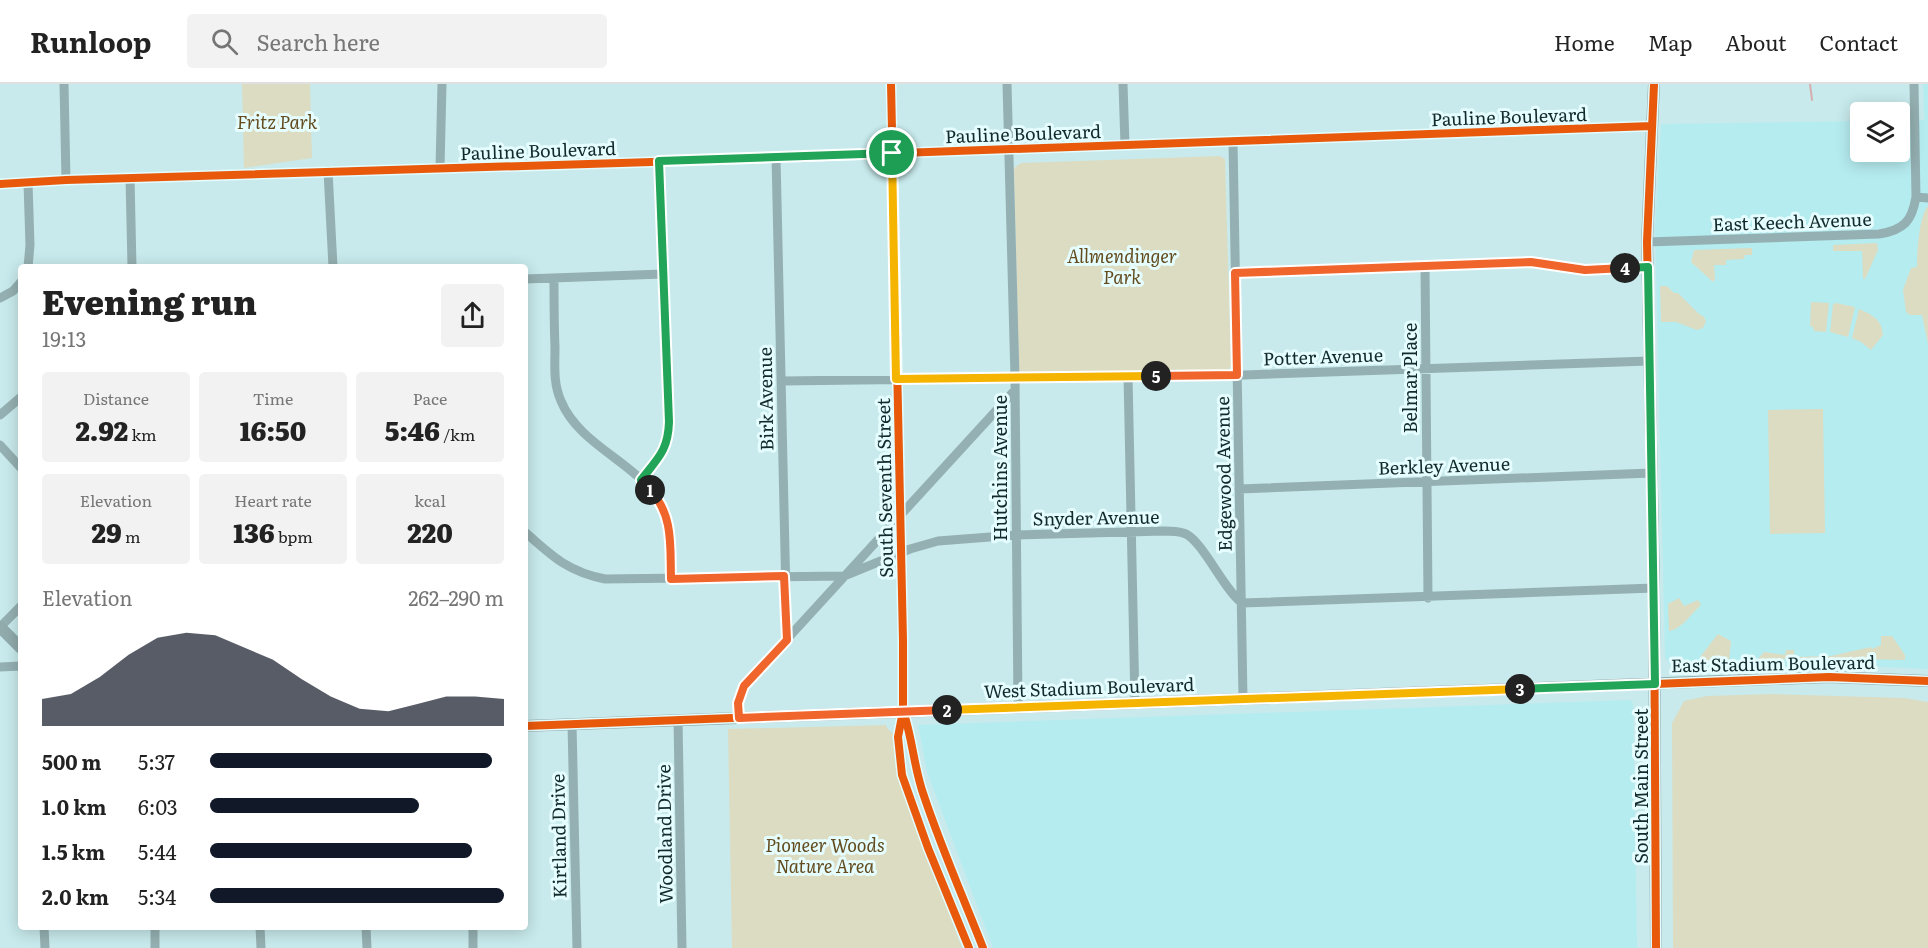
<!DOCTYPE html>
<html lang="en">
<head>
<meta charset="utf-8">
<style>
	:root { --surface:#fff; --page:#f2f2f2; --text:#222; --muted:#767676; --line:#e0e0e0; --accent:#111827 }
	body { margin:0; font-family:Literata,serif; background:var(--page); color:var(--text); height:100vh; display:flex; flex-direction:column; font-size:22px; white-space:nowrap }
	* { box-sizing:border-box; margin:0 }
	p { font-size:20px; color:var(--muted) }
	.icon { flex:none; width:33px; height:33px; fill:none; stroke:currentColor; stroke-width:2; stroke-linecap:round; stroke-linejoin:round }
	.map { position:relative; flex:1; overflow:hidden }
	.side { position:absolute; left:18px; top:180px; width:510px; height:666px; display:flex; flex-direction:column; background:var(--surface); border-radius:6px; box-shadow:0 3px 15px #0003 }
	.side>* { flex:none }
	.buttons { position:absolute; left:1850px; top:18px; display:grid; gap:12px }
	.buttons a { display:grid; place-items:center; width:60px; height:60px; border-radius:6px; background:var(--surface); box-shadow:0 3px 15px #0003; font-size:30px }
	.pin { position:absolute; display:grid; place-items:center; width:51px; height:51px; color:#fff; margin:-26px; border:3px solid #fff; border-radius:50%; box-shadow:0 2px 6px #0007 }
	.km { position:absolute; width:30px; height:30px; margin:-15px; border-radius:50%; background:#222; color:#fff; font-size:16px; line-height:30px; text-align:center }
	.round { display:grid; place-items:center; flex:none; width:63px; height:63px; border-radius:6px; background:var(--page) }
	.summary { display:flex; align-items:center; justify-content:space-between; height:102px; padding:0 24px }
	h1 { font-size:33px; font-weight:800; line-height:45px }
	.metrics { display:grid; grid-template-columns:repeat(3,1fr); gap:9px; height:102px; padding:6px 24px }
	.metrics div { display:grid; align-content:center; border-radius:6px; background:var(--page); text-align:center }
	.metrics b { font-size:26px; font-weight:800 }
	.metrics small { font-size:16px; font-weight:400 }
	.metrics p { font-size:16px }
	.chart { height:168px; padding:12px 24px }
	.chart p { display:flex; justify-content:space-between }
	.chart svg { width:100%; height:108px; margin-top:6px; fill:var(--accent); opacity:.7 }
	ul { padding:0 24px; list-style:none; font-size:20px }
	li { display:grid; grid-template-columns:96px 72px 1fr; align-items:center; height:45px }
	li i { height:15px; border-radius:8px; background:var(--accent) }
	header { display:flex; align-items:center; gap:36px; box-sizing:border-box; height:84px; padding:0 30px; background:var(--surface); border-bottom:2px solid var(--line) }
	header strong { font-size:28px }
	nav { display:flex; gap:33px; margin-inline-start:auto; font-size:21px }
	.search { width:420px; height:54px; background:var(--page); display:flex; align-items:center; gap:15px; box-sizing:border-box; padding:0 21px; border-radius:6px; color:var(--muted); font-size:22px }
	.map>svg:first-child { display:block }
</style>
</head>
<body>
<header>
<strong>Runloop</strong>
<div class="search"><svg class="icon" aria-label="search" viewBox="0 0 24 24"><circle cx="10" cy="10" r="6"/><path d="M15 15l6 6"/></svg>Search here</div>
<nav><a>Home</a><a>Map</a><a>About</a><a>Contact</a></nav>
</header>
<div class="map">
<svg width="1928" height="864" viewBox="0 0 1928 864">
	<rect width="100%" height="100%" fill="#c8eaec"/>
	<path fill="#b5ecf0" d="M1923 0H1928V585L1840 581 1678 584 1671 583 1665 573 1655 143 1661 40 1860 37V68H1899V36H1924Z
		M1630 616 1633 619 1637 864H993L927 688 918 641Z"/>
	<path fill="#dcdcc2" d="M242 0H310L312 74 244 84Z
		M1220 72 1225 75 1231 282 1227 287 1021 289 1019 287 1014 84 1021 79Z
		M1928 122V260L1922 231H1910L1906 228 1903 206 1911 184 1917 183C1917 169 1919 132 1928 122Z
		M1877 159 1878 166 1865 195 1863 194 1862 167H1833V161Z
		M1752 164V171H1745L1744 175 1726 176V181H1714L1715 195 1713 198 1691 178 1694 166Z
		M1660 202H1667L1674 209H1678L1698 229 1704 233 1706 237 1703 244 1697 246 1676 238H1661Z
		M1811 218 1829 219 1826 248 1814 247 1813 243 1810 242Z
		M1836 219 1855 223 1848 253 1830 248 1833 220Z
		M1859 225C1872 231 1882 235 1883 251L1871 266 1861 258 1852 254Z
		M1823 325 1825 449 1770 450 1768 326Z
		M1679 514 1684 522 1698 516 1701 521C1690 531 1682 545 1669 547L1668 520Z
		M1718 550 1731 557 1729 577 1700 578V573C1706 566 1711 558 1718 550Z
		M1881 552H1892L1905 571V576L1822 574 1757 576 1764 568 1785 571 1786 566H1794V573L1831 572 1871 563 1872 565 1881 561Z
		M1773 610 1904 614 1928 618V864H1673L1672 639 1684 617 1707 612Z
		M886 641 887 644 893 650 896 682 903 708 962 864H732L728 645Z"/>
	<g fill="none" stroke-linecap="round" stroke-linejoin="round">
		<path stroke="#d5aead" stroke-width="2" d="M1810 0 1812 16"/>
		<path stroke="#95b0b2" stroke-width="9" d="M64 0 66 96
			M891 0 903 557V627L898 653 902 691 928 764 969 864
			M1007 0 1015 294 1018 623
			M1123 0 1125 61
			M1233 57 1243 615
			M776 73 787 556
			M440 84 442 0
			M328 87 333 183
			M130 94 132 183
			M0 100 66 96 652 78 1652 42
			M1916 113 1928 114
			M1647 158 1879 150C1904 146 1912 137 1916 113L1914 0
			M1425 182 1428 514
			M28 183 30 161 28 99
			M1235 189 1531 178 1585 186 1648 183
			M554 194C554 217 554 240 555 263 555 282 553 299 561 317 581 366 649 382 666 431 673 450 671 474 671 495
			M525 195 663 190
			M0 214 13 207 21 198
			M1128 292 1135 619
			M782 297 1244 291 1649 277
			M0 331 21 313
			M0 361 21 384
			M641 396C658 374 668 367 669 338L659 77
			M1239 405 1651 389
			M525 448C552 472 568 488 605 495L844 492 910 465 938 457 1016 451 1164 447C1170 447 1177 447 1183 449 1201 453 1223 505 1242 519L1654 504
			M0 543 21 522
			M0 583 21 582
			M904 630C912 656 914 683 923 710 940 762 963 813 983 864
			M739 634 738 619 744 602 1015 306
			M678 635 682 864
			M572 640 577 864
			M44 843 45 864
			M155 843V864
			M260 843 261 864
			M366 843 367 864
			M473 843V864"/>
		<path stroke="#91aaac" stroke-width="12" d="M1654 0 1647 158 1654 504 1656 864
			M0 543 21 564
			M525 642 1829 593 1928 597"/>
		<defs>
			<path id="cycleway" d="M891 0 903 557V627L898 653 902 691 928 764 969 864
				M1654 0 1647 158 1654 504 1656 864
				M0 100 66 96 652 78 1652 42
				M1655 600 1829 593 1928 597
				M904 630C913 657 914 685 924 712 941 763 963 813 983 864
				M525 642 1018 623"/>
		</defs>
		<use href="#cycleway" stroke="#e5fdfe" stroke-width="11"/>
		<use href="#cycleway" stroke="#e8590c" stroke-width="8"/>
	</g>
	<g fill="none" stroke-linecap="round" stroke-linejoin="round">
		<defs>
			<path id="split-1" d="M650 406 641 396C658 374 668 367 669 338L659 77 892 69"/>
			<path id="split-2" d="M650 406C674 431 670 463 671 495L784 492 787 556 744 602 738 619 739 634 947 626"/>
			<path id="split-3" d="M947 626 1520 605"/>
			<path id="split-4" d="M1520 605 1655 600 1648 183 1625 184"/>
			<path id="split-5" d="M1156 292 1237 291 1235 189 1531 178 1585 186 1625 184"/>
			<path id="split-6" d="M892 69 896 295 1156 292"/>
		</defs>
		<use href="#split-1" stroke="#fff" stroke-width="12"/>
		<use href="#split-2" stroke="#fff" stroke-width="12"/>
		<use href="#split-3" stroke="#fff" stroke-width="12"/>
		<use href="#split-4" stroke="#fff" stroke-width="12"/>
		<use href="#split-5" stroke="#fff" stroke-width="12"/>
		<use href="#split-6" stroke="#fff" stroke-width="12"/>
		<use href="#split-1" stroke="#22a559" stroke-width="8"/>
		<use href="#split-2" stroke="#f0652b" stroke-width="8"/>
		<use href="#split-3" stroke="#f5b400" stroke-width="8"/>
		<use href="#split-4" stroke="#22a559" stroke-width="8"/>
		<use href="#split-5" stroke="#f0652b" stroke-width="8"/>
		<use href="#split-6" stroke="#f5b400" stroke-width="8"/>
	</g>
	<g text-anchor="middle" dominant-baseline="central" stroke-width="6" stroke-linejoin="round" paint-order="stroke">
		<g font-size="18" fill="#112a2b" stroke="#e5fdfe">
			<text transform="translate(1509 32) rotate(-2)">Pauline Boulevard</text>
			<text transform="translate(1023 49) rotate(-2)">Pauline Boulevard</text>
			<text transform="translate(538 66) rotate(-2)">Pauline Boulevard</text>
			<text transform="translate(1792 137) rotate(-2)">East Keech Avenue</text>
			<text transform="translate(1323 272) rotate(-2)">Potter Avenue</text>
			<text transform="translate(1409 294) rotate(-90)">Belmar Place</text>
			<text transform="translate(765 315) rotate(-91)">Birk Avenue</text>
			<text transform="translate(1444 381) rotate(-2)">Berkley Avenue</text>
			<text transform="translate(999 384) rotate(-90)">Hutchins Avenue</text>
			<text transform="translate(1223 390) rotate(-91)">Edgewood Avenue</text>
			<text transform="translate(884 404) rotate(-91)">South Seventh Street</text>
			<text transform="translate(1096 433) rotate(-1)">Snyder Avenue</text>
			<text transform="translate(1773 579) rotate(-1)">East Stadium Boulevard</text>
			<text transform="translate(1089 603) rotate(-2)">West Stadium Boulevard</text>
			<text transform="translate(1640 702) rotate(-90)">South Main Street</text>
			<text transform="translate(664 750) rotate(-91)">Woodland Drive</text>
			<text transform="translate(558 752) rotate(-91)">Kirtland Drive</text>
		</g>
		<g font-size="18" font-style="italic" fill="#634b1d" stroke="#e5fdfe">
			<text x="277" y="37">Fritz Park</text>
			<text x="1122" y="171">Allmendinger<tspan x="1122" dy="21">Park</tspan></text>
			<text x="825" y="760">Pioneer Woods<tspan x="825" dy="21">Nature Area</tspan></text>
		</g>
	</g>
</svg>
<div class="buttons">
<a><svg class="icon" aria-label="layers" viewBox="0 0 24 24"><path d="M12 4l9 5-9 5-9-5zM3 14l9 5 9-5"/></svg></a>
</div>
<div class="pin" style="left:892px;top:69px;background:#1e9e55"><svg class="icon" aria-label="arrive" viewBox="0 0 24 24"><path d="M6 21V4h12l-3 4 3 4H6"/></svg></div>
<b class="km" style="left:650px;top:406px">1</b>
<b class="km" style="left:947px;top:626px">2</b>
<b class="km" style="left:1520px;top:605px">3</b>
<b class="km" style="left:1625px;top:184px">4</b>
<b class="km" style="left:1156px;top:292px">5</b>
<section class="side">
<div class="summary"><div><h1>Evening run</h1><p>19:13</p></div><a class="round"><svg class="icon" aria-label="share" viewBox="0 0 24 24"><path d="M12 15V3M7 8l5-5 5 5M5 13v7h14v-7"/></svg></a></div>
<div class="metrics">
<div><p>Distance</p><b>2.92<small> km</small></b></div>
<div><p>Time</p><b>16:50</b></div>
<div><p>Pace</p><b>5:46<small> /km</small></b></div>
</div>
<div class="metrics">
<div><p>Elevation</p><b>29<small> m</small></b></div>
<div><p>Heart rate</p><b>136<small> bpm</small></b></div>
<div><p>kcal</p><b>220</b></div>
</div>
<div class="chart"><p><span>Elevation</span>262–290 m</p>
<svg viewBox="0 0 160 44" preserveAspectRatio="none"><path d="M0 44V33L10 31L20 24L30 15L40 8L50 6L60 7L70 12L80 17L90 25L100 32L110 37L120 38L130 35L140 32L150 32L160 33V44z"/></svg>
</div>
<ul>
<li><b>500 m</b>5:37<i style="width:96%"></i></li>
<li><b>1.0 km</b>6:03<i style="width:71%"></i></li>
<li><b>1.5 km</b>5:44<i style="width:89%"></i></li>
<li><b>2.0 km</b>5:34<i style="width:100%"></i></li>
</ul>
</section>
</div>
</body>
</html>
